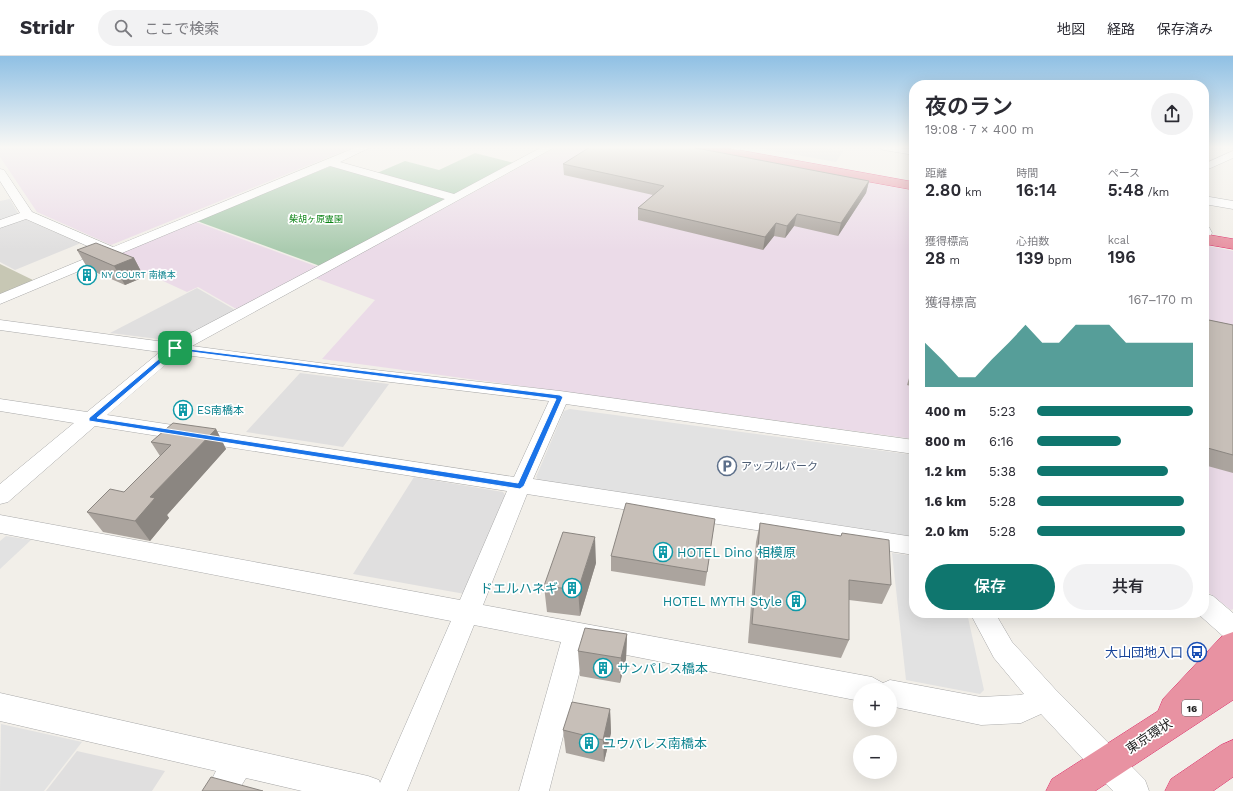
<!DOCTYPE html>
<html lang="ja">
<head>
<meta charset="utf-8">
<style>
	:root { --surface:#fff; --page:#f2f2f3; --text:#2b2b33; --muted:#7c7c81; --line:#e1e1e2; --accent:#0f766e }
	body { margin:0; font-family:"Work Sans","Noto Sans JP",sans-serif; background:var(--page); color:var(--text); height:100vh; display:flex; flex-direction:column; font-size:15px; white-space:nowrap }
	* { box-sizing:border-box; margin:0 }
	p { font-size:13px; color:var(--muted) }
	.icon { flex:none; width:22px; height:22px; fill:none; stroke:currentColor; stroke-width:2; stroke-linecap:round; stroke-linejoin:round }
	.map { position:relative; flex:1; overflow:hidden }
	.details { position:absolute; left:909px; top:24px; width:300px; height:538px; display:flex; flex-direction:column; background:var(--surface); border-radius:16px; box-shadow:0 4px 16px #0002 }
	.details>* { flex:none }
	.buttons { position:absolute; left:853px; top:627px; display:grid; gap:8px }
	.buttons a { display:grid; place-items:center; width:44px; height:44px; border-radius:50%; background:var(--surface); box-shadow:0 4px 16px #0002; font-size:20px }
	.pin { position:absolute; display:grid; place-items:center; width:34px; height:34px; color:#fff; margin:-17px; border-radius:8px; box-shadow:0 2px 6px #0006 }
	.round { display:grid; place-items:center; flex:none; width:42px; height:42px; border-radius:21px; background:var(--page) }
	.summary { display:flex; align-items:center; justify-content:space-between; height:68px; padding:0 16px }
	h1 { font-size:22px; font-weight:600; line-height:30px }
	.stats { display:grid; grid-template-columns:repeat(3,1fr); gap:6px; height:68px; padding:4px 16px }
	.stats div { display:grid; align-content:center }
	.stats b { font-size:17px; font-weight:600 }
	.stats small { font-size:11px; font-weight:400 }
	.stats p { font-size:11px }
	.chart { height:112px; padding:8px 16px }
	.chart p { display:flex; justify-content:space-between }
	.chart svg { width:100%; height:72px; margin-top:4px; fill:var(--accent); opacity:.7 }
	.primary-button { display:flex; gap:8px; margin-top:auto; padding:8px 16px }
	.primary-button a { flex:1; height:46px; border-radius:24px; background:var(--accent); color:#fff; font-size:16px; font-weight:600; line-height:46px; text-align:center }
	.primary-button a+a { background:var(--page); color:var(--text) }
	ul { padding:0 16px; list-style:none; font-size:13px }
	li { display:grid; grid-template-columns:64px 48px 1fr; align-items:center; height:30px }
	li i { height:10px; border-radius:5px; background:var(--accent) }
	header { display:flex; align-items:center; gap:24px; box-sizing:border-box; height:56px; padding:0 20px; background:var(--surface); border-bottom:1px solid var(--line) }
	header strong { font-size:19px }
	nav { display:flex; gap:22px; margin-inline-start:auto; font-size:14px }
	.search { width:280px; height:36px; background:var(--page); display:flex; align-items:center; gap:10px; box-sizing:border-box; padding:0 14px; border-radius:22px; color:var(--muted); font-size:15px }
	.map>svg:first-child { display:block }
</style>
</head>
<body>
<header>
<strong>Stridr</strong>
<div class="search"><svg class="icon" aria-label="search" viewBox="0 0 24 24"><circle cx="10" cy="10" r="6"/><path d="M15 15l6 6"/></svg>ここで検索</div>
<nav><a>地図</a><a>経路</a><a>保存済み</a></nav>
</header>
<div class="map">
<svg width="1233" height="735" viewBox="0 0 1233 735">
	<rect width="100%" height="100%" fill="#f2efe9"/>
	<path fill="#e0dfdf" d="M25 163 52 175 81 187 15 214 0 206V172Z
		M197 232 237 255 182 284 174 285 110 277Z
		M300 317 389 328 343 391 246 376Z
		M414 421 503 436 507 442 465 538 353 518Z
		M77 695 165 715 152 735H46Z"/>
	<path fill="#ebdbe8" d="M0 91H354L111 189 37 156 0 101Z
		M557 91H675L914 135V383L322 303 375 244 315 222Z
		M196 166 318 211 238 254 198 231 187 236 111 201Z
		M1204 189 1233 195V553L1231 554 1204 533Z"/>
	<path fill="#c7c7b4" d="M0 208 35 225 0 239Z"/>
	<path fill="#aacbaf" d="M475 97 514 107 453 139 377 117 405 105 439 114Z
		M331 110H335L445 143 320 210 197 165Z"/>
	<path fill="#e2e2e2" d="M753 91H818L843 95 836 106Z
		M10 143 19 159 0 166V145Z
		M570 353 914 399V484L539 425 536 421 564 355Z
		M6 480 31 484 0 513V485Z
		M892 497 914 500V557H967L984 634 980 638 906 624Z
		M1 668 82 686 44 735H0Z"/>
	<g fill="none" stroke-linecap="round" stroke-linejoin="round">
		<defs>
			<path id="minor" d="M357 91H371L340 106 454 138 542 91H555L192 290 357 312 560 335 914 384V398L566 348 533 423 914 481V499L527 438 483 549 872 621 883 627 890 624 981 641 1020 639 1024 638 994 602 970 557H995L1012 586 1055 633 1145 724 1149 735H1113L1041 658 1021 667 981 669 890 650V634H860V645L586 591 549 735H519L561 586 474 569 407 735H302L246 722 238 735H206L216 715 0 665V637L368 720 379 724 380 727 451 565 0 477V459L460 544 507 435 95 370 8 446 0 448V428L74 367 0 355V343L87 356 160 296 0 274V264L172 287 445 143 330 110 0 248V238L101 196 26 163 0 172V164L20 157 0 125V113L4 114 32 156 113 191ZM178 298 357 322 549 345 514 421 107 359Z
				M731 91H741L739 95H731Z
				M879 91 914 93V99L884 94Z
				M1233 95V102L1204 115V108Z
				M1204 140 1233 145V153L1204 148Z
				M1204 170 1209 171 1212 177 1210 180 1204 181Z
				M1204 537 1213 540 1233 557V584L1224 581 1197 557H1204Z"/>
			<path id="highway" d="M695 91H722L914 126V134L701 95Z
				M1204 178 1233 183V193L1204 188Z
				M1233 576V644L1095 735H1046L1052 723 1158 655 1163 643 1222 580Z
				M1233 684V721L1213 735H1165L1171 723 1221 689Z"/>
		</defs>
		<use href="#minor" stroke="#a9a9a9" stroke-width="1"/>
		<use href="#highway" stroke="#dc2a67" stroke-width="1"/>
		<use href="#minor" fill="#fff" fill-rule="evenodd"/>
		<use href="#highway" fill="#e892a2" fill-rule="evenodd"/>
	</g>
	<path fill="#aba49e" d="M563 108 869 125 866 137 838 180 794 170 785 182 774 180 763 194 638 164V152L653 139 564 119Z
		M77 194 134 202 144 221 125 229 88 213Z
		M1204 263 1233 269V417L1204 409Z
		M914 305V331L907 329Z
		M216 373 226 393 167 459 169 462 150 485 103 476 87 456 124 436 160 400 151 386Z
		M715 463 705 530 611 515V500Z
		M760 467 891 529 882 548 849 544V584L841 602 748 587 756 486Z
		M596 507 580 560 547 556 544 530Z
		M627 578 626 603 620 627 580 620 578 595Z
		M610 653 611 677 604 706 566 697 563 674Z"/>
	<path fill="#8b8681" d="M869 125 866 137 838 180 841 167Z
		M797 158 794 170 785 182 787 170Z
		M776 167 774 180 763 194 765 181Z
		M134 202 144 221 125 229 114 210Z
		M216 373 226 393 167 459 169 462 150 485 135 465 150 441Z
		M595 481 596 507 580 560 578 534Z
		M627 578 626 603 620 627 621 602Z
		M610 653 611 677 604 706 603 684Z"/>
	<path fill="#c7bfb8" stroke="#8b8681" d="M590 91H691L869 125 841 167 797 158 787 170 776 167 765 181 638 152 664 130 563 108Z
		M96 187 134 202 114 210 77 194Z
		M1204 263 1233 269V399L1204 391Z
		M914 308V315L912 314Z
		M173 367 216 373 150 441 155 442 135 465 87 456 110 433 124 436 171 389 151 386Z
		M626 447 715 463 707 516 611 500Z
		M760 467 841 480 842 477 889 484 891 529 849 524V584L752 568Z
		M563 476 595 481 578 534 544 530Z
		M585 572 627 578 621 602 578 595Z
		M572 646 610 653 603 684 563 674Z
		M211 721 263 735H202Z"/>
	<linearGradient id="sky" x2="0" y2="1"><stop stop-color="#8fc0e4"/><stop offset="0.47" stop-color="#f9f8f5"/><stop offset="1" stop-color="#f9f8f5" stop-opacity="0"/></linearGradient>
	<rect width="1233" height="194" fill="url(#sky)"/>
	<path fill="#1a73e8" stroke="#fff" fill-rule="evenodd" d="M173 291 560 339 563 341 524 430 520 433 89 365V362ZM176 294 556 343 518 427 97 362Z"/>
	<defs>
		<symbol id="building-ring" viewBox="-11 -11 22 22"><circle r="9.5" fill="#fff" stroke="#0f9aa8" stroke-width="1.5"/><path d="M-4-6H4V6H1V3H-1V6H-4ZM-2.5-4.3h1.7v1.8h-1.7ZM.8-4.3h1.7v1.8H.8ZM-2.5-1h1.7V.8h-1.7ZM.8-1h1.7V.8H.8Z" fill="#0f9aa8"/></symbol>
		<symbol id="parking-ring" viewBox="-11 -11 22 22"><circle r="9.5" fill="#fff" stroke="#5c6f8a" stroke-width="1.5"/><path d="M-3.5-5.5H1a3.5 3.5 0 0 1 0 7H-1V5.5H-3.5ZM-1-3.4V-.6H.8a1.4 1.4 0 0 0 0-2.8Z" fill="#5c6f8a"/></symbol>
		<symbol id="bus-ring" viewBox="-11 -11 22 22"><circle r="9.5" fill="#fff" stroke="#1a4fb4" stroke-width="1.5"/><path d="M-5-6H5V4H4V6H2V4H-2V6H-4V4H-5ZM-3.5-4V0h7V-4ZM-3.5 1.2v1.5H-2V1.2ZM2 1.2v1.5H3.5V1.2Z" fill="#1a4fb4"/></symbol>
	</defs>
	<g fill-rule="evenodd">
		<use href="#building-ring" x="76" y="208" width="22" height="22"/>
		<use href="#building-ring" x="172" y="343" width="22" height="22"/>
		<use href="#parking-ring" x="716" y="399" width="22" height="22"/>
		<use href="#building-ring" x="652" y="485" width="22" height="22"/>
		<use href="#building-ring" x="561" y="521" width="22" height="22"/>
		<use href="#building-ring" x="785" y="534" width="22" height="22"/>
		<use href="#bus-ring" x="1186" y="585" width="22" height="22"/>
		<use href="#building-ring" x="592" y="601" width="22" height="22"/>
		<use href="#building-ring" x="578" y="676" width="22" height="22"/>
	</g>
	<g text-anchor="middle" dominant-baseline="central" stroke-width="3.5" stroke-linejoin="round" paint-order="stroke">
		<g font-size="9" fill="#0c8416" stroke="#fff">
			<text x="316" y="163">柴胡ヶ原霊園</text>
		</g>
		<g font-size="9" fill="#0d838f" stroke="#fff" text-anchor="start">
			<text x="101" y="219">NY COURT 南橋本</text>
		</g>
		<rect fill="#fff" stroke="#646464" stroke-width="1" x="1182" y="644" width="20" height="16" rx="3"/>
		<g font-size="10" font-weight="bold" fill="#222">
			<text x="1192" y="652">16</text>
		</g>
		<g font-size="11" fill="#0d838f" stroke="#fff" text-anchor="start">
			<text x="197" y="354">ES南橋本</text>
		</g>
		<g font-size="11" fill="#4e5e75" stroke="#fff" text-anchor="start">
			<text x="741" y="410">アップルパーク</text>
		</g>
		<g font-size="13" fill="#0d838f" stroke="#fff" text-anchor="start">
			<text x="677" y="496">HOTEL Dino 相模原</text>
			<text x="558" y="532" text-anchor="end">ドエルハネギ</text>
			<text x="782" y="545" text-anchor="end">HOTEL MYTH Style</text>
			<text x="617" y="612">サンパレス橋本</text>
			<text x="603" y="687">ユウパレス南橋本</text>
		</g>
		<g font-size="13" fill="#164399" stroke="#fff" text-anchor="end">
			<text x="1183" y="596">大山団地入口</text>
		</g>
		<g font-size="13" fill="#222" stroke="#fff">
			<text transform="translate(1149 680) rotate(-33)">東京環状</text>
		</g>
	</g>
</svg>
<div class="buttons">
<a>+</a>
<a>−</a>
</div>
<div class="pin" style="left:175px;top:292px;background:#1e9e55"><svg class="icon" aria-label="arrive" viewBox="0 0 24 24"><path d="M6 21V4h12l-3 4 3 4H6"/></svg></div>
<section class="details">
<div class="summary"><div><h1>夜のラン</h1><p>19:08 · 7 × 400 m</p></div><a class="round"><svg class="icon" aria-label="share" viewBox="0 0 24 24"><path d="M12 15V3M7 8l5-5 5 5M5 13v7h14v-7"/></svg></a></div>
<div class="stats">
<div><p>距離</p><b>2.80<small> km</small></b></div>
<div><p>時間</p><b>16:14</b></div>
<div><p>ペース</p><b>5:48<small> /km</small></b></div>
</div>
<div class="stats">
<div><p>獲得標高</p><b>28<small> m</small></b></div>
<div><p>心拍数</p><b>139<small> bpm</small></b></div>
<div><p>kcal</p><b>196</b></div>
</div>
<div class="chart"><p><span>獲得標高</span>167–170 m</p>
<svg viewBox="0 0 160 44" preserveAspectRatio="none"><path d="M0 44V17L10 27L20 38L30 38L40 27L50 17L60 6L70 17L80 17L90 6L100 6L110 6L120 17L130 17L140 17L150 17L160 17V44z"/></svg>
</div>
<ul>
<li><b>400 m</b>5:23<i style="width:100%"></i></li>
<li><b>800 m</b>6:16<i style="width:54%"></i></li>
<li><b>1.2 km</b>5:38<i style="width:84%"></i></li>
<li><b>1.6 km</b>5:28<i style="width:94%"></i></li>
<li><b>2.0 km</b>5:28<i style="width:95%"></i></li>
</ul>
<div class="primary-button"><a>保存</a><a>共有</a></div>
</section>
</div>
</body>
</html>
